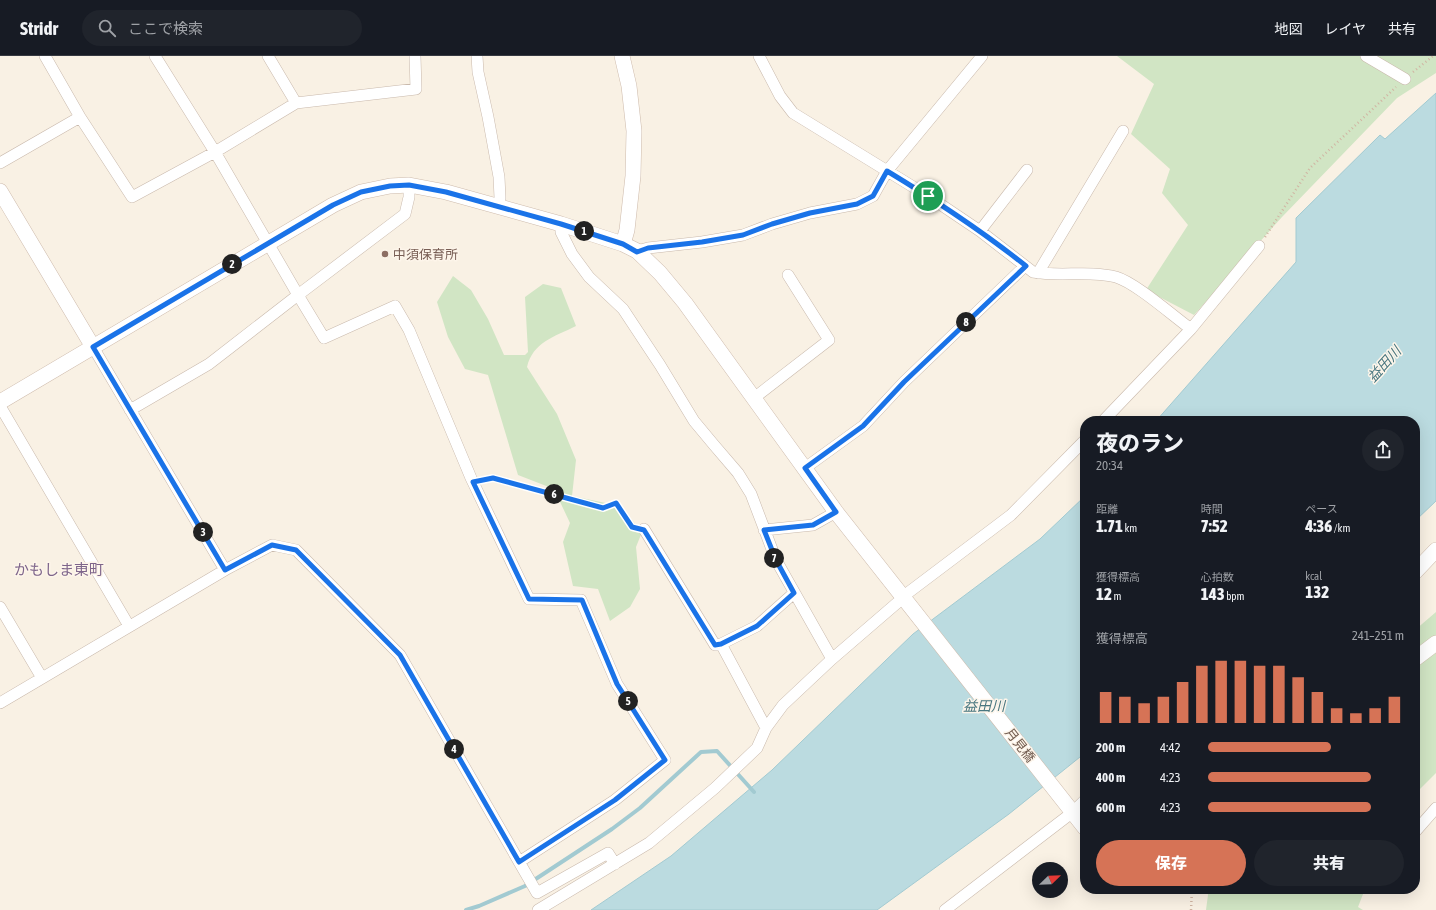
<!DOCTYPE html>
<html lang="ja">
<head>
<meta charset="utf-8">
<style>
	:root { --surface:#171b24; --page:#20242c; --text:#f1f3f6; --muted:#9ea1a6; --line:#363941; --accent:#d67356 }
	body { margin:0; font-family:"Asap Condensed","Noto Sans JP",sans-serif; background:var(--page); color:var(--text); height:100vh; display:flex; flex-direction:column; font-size:15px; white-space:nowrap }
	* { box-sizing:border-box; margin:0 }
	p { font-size:13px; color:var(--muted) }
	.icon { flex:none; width:22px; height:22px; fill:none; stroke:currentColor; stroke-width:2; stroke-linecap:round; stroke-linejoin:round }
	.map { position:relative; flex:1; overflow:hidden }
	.sheet { position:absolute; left:1080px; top:360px; width:340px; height:478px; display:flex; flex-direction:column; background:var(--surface); border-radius:16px; box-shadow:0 4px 16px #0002 }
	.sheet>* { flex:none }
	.needle { width:26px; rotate:67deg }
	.tools { position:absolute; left:1032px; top:806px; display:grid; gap:8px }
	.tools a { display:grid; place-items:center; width:36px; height:36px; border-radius:50%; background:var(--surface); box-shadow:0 4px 16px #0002; font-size:20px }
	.pin { position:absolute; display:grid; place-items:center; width:34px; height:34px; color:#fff; margin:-17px; border:2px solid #fff; border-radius:50%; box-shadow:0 1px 4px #0007 }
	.km { position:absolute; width:20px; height:20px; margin:-10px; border-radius:50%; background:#222; color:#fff; font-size:11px; line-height:20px; text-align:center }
	.round { display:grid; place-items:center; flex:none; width:42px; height:42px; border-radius:21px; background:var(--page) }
	.summary { display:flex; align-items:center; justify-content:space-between; height:68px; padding:0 16px }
	h1 { font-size:22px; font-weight:800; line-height:30px }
	.metrics { display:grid; grid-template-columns:repeat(3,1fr); gap:6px; height:68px; padding:4px 16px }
	.metrics div { display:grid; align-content:center }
	.metrics b { font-size:17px; font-weight:800 }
	.metrics small { font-size:11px; font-weight:400 }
	.metrics p { font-size:11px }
	.chart { height:112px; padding:8px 16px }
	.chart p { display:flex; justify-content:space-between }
	.chart svg { width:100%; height:72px; margin-top:4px; stroke:var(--accent); stroke-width:6 }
	.action { display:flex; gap:8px; margin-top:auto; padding:8px 16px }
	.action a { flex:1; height:46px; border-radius:24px; background:var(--accent); color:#fff; font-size:16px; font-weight:800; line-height:46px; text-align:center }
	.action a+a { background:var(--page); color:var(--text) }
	ul { padding:0 16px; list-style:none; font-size:13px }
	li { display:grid; grid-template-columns:64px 48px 1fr; align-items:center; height:30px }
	li i { height:10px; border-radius:5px; background:var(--accent) }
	header { display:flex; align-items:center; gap:24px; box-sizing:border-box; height:56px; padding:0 20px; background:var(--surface); border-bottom:1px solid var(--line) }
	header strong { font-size:19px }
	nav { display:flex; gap:22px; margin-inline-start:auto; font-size:14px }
	.search { width:280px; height:36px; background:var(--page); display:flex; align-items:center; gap:10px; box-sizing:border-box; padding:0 14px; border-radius:22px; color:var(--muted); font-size:15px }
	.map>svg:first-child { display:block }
</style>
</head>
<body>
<header>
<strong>Stridr</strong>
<div class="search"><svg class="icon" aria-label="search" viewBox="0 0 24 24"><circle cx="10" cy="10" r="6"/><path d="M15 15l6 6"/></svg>ここで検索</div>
<nav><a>地図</a><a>レイヤ</a><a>共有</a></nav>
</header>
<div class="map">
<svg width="1436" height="854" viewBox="0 0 1436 854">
	<rect width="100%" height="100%" fill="#f9f1e4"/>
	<path fill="#d1e5c4" d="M1117 0H1436V17L1397 42 1282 161 1194 259 1146 234 1188 169 1162 137 1170 113 1131 78 1154 28Z
		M453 220 471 234 488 263 504 299H525L528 296 525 241 543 228 561 232 576 270C554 281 533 286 527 311L557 358 576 404 572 440 620 450 642 476 636 491 640 533 630 551 610 565 598 533 573 530 563 486 570 467 554 433 518 419 488 319 465 313 448 281 437 246Z
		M1436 556V717L1415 738V574Z
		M1207 833H1365L1358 851 1363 854H1206L1208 839Z"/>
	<path fill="#bbdbe0" stroke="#a2cad1" d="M1436 37V445L1415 465V365H1156L1296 206V162L1380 79 1385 83Z
		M1085 440V697L1009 758 877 854H591L671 800 772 714 913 578 1040 483Z"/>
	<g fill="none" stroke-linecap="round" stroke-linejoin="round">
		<path stroke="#a2cad1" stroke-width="4" d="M466 854 479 850 525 830 612 773 640 752 701 696 717 695 754 736"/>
		<defs>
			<path id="street" d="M45 0 80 61 132 141 215 96 296 47 416 33 415 0
				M268 0 296 47
				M477 0 478 16 488 61 499 121 500 142 499 151
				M759 0 780 40 793 57 928 140 980 175 1033 216C1060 221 1089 214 1116 221 1136 227 1173 260 1191 273
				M1366 0 1405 23
				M0 107 80 61
				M409 129V141L405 158 298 239 324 282 395 250 409 274 471 422 529 543 581 544 617 628 665 704 615 744 519 806
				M561 168V176L572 198 589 221 623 253 660 309 694 365 714 389 738 417 751 438 776 504 832 603
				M980 175 1027 114
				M637 195 648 192 702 186 743 179 772 168 810 157 857 148 873 140 887 115 982 0
				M1038 217 1123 75
				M754 342 829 284 788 219
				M0 350 129 570
				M130 354 209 308 298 239 215 96 155 0
				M1103 365 1191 273 1259 190
				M805 412 863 370 904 326 1025 210
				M644 473 715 589 721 588
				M764 474 813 469 836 456
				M225 514 272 489 296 494 400 599 537 837 608 797 615 808
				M909 536 1011 459 1085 384
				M0 551 42 622
				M0 647 225 514 93 291
				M766 672 721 588 757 570 794 537
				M1415 776 1436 752
				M538 854 649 787 715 732 757 692 766 672 783 649 832 603 897 547
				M945 854 1073 756 1085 744"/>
			<path id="secondary" d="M622 0 629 30 634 75 633 120 627 174 623 188
				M0 135 93 291
				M0 346 333 149 361 136 390 130 409 129 446 136 561 168 623 188 637 195 660 217 685 247 836 456 1085 772
				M1415 516 1436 494
				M1415 603 1436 587"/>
		</defs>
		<use href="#street" stroke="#c9b9ac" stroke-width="12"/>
		<use href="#secondary" stroke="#cebbac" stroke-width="16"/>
		<path stroke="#d0b4a2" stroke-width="2.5" stroke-dasharray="1 3" stroke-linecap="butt" d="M1413 16 1433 0
			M1265 181 1310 112 1396 31
			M483 424 493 422 603 451 616 447 632 471
			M1191 854 1192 833"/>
		<use href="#street" stroke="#fff" stroke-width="11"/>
		<use href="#secondary" stroke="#fff" stroke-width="15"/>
	</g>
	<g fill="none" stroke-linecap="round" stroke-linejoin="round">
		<defs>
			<path id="route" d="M887 115C935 144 982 175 1026 210L904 326 863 370 805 412 836 456 813 469 764 474 776 504 794 537 757 570 721 588 715 589 644 474 632 471 616 447 603 452 493 422 473 426 529 543 582 544 617 628 665 704 615 744 519 806 400 599 296 494 272 489 225 514 93 291 333 149 361 136 390 130 409 129 446 136 561 168 623 188 637 196 648 192 702 186 743 179 772 168 810 157 857 148 873 140Z"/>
		</defs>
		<use href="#route" stroke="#fff" stroke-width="8"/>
		<use href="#route" stroke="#1a73e8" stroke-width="5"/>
	</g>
	<circle fill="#8d6e63" stroke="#fdf5ea" stroke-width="1.5" cx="385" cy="198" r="4"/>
	<g text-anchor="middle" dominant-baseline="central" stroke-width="3" stroke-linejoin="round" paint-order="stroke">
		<g font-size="13" fill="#785e54" stroke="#fdf5ea" text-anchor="start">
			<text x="393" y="198">中須保育所</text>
		</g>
		<g font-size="13" fill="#6f594d" stroke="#fdf5ea">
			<text transform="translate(1020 689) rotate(52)">月見橋</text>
		</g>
		<g font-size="14" font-style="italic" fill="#497780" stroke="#fdf5ea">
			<text transform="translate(1384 308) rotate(-48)">益田川</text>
			<text x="984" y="650">益田川</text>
		</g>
		<g font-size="15" fill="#7e658b" stroke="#fdf5ea">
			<text x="59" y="513">かもしま東町</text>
		</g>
	</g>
</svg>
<div class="tools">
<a><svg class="needle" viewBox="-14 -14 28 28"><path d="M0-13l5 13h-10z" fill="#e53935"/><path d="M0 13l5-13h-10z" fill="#9ea1a6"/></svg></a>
</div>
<div class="pin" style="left:928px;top:140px;background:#1e9e55"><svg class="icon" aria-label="arrive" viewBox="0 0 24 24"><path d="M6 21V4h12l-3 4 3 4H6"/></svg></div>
<b class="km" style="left:584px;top:175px">1</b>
<b class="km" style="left:232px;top:208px">2</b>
<b class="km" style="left:203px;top:476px">3</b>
<b class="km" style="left:454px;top:693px">4</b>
<b class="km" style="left:628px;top:645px">5</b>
<b class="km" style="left:554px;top:438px">6</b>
<b class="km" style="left:774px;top:502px">7</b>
<b class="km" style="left:966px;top:266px">8</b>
<section class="sheet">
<div class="summary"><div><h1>夜のラン</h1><p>20:34</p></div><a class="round"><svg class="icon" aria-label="share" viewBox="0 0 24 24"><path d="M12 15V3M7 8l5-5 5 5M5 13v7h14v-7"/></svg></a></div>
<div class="metrics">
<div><p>距離</p><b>1.71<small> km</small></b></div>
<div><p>時間</p><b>7:52</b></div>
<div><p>ペース</p><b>4:36<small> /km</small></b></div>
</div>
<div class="metrics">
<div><p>獲得標高</p><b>12<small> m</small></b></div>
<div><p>心拍数</p><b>143<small> bpm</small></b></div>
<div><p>kcal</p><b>132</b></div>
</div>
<div class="chart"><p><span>獲得標高</span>241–251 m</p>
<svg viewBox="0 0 160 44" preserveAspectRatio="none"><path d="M5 44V25M15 44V28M25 44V32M35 44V28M45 44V19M55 44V9M65 44V6M75 44V6M85 44V9M95 44V9M105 44V16M115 44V25M125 44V35M135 44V38M145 44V35M155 44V28"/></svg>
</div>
<ul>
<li><b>200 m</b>4:42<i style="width:63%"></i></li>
<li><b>400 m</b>4:23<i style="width:83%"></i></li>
<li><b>600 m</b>4:23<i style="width:83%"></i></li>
</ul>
<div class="action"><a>保存</a><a>共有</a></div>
</section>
</div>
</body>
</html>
